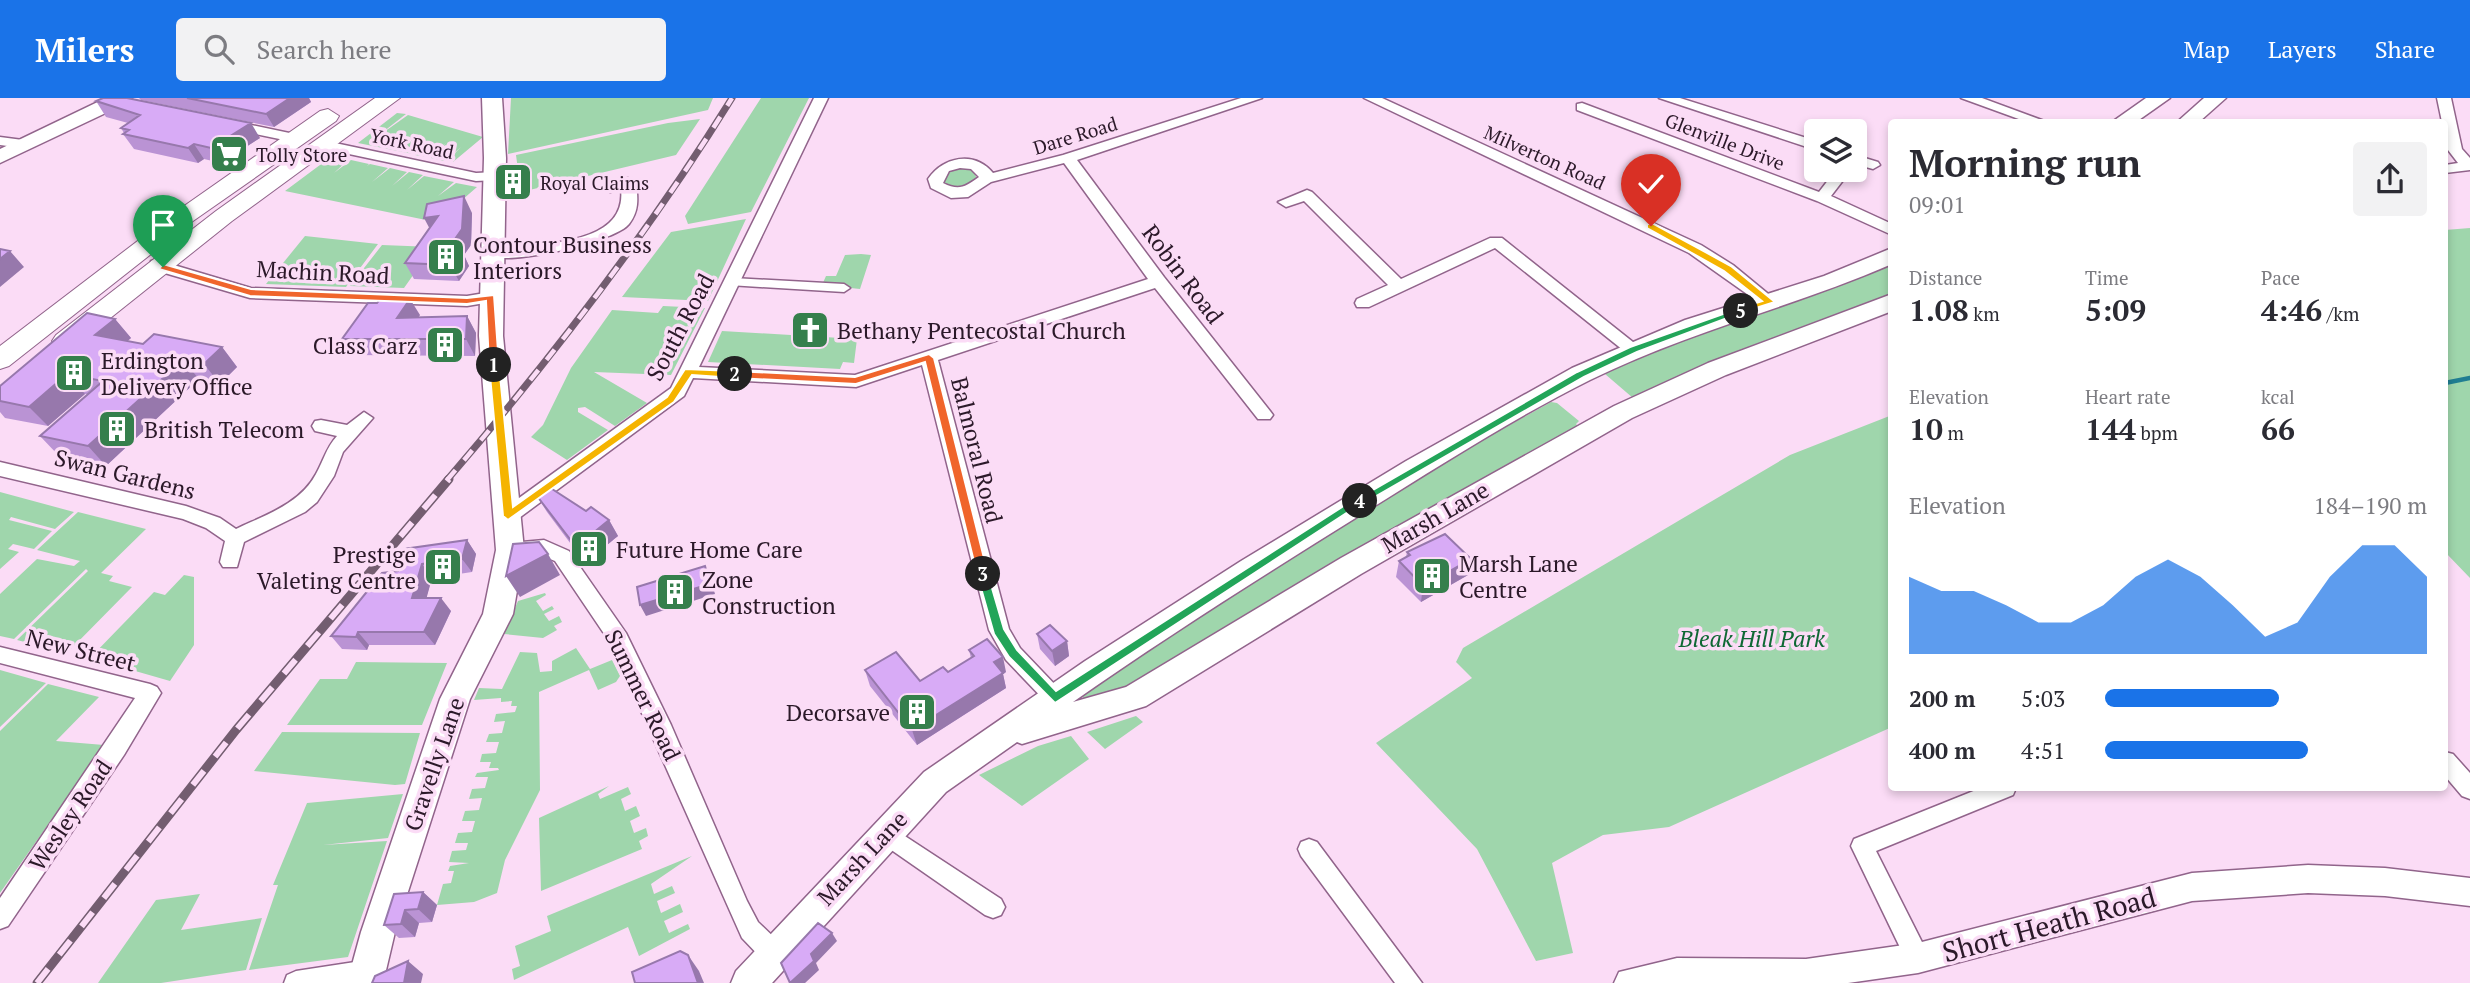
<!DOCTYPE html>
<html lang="en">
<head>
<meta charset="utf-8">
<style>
	:root { --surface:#fff; --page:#f2f2f3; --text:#2b2b33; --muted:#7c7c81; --accent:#1a73e8 }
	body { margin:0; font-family:"PT Serif",serif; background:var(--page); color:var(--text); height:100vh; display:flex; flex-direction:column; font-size:26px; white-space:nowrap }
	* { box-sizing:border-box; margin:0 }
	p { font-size:23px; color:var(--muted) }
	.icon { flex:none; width:38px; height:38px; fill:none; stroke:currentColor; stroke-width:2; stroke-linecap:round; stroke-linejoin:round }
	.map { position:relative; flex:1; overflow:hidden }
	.panel { position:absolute; left:1888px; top:21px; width:560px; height:672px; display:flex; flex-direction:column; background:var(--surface); border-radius:7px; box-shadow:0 4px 10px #0003 }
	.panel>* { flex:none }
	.buttons { position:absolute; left:1804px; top:21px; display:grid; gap:14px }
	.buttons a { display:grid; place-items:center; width:63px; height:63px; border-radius:7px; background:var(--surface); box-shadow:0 4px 10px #0003; font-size:35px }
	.pin { position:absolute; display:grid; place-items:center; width:60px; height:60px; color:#fff; margin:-72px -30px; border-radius:50% 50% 50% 0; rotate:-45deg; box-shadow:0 0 7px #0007 }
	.pin .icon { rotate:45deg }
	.km { position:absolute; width:35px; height:35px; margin:-18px; border-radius:50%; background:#222; color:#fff; font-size:19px; line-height:35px; text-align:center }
	.round { display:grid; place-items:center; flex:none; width:74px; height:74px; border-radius:7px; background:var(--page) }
	.summary { display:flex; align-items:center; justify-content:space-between; height:119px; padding:0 21px }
	h1 { font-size:38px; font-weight:700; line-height:52px }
	.figures { display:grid; grid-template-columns:repeat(3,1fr); gap:10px; height:119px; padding:7px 21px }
	.figures div { display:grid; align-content:center }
	.figures b { font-size:30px; font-weight:700 }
	.figures small { font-size:19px; font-weight:400 }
	.figures p { font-size:19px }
	.chart { height:196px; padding:14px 21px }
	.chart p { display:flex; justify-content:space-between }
	.chart svg { width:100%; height:126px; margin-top:7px; fill:var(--accent); opacity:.7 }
	ul { padding:0 21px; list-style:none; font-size:23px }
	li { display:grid; grid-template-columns:112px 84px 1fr; align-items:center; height:52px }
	li i { height:18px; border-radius:9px; background:var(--accent) }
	header { display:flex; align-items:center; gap:42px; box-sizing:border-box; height:98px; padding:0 35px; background:var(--accent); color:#fff }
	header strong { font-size:33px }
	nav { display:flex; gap:38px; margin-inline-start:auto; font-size:24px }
	.search { width:490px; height:63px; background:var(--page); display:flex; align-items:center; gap:18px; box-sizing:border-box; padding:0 24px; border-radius:7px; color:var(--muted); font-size:26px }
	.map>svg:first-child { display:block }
</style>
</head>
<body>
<header>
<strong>Milers</strong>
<div class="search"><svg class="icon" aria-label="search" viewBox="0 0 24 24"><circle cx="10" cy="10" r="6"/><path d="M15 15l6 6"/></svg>Search here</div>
<nav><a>Map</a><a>Layers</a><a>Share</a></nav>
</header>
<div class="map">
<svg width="2470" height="885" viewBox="0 0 2470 885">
	<rect width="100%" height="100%" fill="#fbdcf6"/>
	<path fill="#9fd6ac" d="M511 0H713L708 12 508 56Z
		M761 0H809L751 114 688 126 685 118Z
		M397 15 406 16 374 41 408 17 483 39 453 64 447 63 461 49 445 63 431 60 446 45 429 59 415 57 430 42 413 56 358 45Z
		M700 21 676 57 521 94 516 57 668 25Z
		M332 58 349 61 334 75 351 62 369 66 367 68 370 66 388 70 372 84 390 70 407 74 392 88 409 74 423 77 407 92 424 78 454 84 438 98 456 85 477 89 446 116 426 122 285 93Z
		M958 70 973 72 977 81C966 88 955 94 944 85L945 77Z
		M746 121 708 203 622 199 671 134Z
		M2470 130V480L2445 454V132Z
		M305 138 378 146 346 189 266 186Z
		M382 147 433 149 404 190 350 188Z
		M861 156 871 157 860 191 822 187 826 178H836L845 157Z
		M1892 162V198L1633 300 1605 276 1604 273Z
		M663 208 705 210 671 277 594 274 647 305 615 328 585 309 578 310V314L608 332 567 362 531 339 543 327 571 270 612 212 658 215Z
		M722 233 857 241 854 265 843 264 840 271 708 264Z
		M1551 304 1557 305 1579 323 1576 326 1580 331 1145 586 1083 601V594L1385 396Z
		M1892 317V629L1669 729 1603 737 1552 765 1573 855 1536 863 1477 751 1376 645 1472 580 1456 564 1463 550 1790 357Z
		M0 394 74 414 55 431 11 419 9 422 52 433 34 451 13 446 8 451 19 454 0 471Z
		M78 414 146 431 101 475 113 478 109 483 132 489 67 555 17 542 88 473 86 471 14 541 0 538V496L37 461 74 468 80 463 37 452Z
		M184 477 194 479V547L170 583 90 560 154 494 165 497Z
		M545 495 546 497 536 503 543 513 552 508 554 511 544 516 549 523 559 518 562 524 554 528 557 532 543 540 504 536 518 503Z
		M576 550 590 571 612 562 620 578 616 584 598 592 589 572 539 594 540 692 505 762 497 795 474 804 437 807 443 786 451 785 454 773H448L450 768 469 765 449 764 452 753 466 752 468 745H455L458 735 472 734 475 723H462L465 713 479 712 482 700 469 701 472 691 485 690 488 679H475L477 675 499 672 498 670H489L491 664H480L482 656 496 655 499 644H486L489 636 502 635 505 623 494 624 496 616 515 614 517 608H511L512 603 501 604V600L474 602 479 590 502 591 520 554 537 555 540 574 552 573V563Z
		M356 564 447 565 422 627H287L320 581H347Z
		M0 572 46 585 0 629Z
		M48 586 99 599 56 643 104 647 0 795V633Z
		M1136 618 1143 624 1105 651 1087 634Z
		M282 634 420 635 405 686 395 687 254 673Z
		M1071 638 1089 661 1022 708 979 677 1038 648Z
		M609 688 598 696 600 701 628 689 631 696 621 701 625 713 636 708 640 718 630 723 634 735 646 730 648 738 639 743 642 751 541 793 539 720Z
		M403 696 388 740 323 747 387 743 348 859 249 872 278 787H273L307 705Z
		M692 758 651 786 654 796 672 788 675 795 657 803 661 815 680 806 683 814 664 823 669 835 688 826 690 831 639 858 628 829 514 882 512 871 520 868 515 848 551 833 547 818Z
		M200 796 181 832 262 820 246 872 161 885H98L156 802Z"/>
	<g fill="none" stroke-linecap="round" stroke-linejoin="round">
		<path stroke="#207e92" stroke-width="4.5" d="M2445 285 2470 280"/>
		<defs>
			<path id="pedestrian" d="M733 180 844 186 850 190 844 194 729 187 727 184Z"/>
			<path id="minor" d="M814 0H828L699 269 855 277 1148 181 1064 65 991 84 968 99 951 100 931 90 928 81C943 59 974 52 993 75L1063 57 1241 0H1262L1077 62 1164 179 1270 313 1273 317 1270 321H1258L1155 190 938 262 1009 531 1020 550 1062 594 1066 600 1062 606 1055 609 1048 606 1006 562 989 532 922 267 856 289 693 280 684 298 515 423H501L499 418 501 413 671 290ZM960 70 971 71 979 79C965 89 959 93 943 85L949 73Z
				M1364 0H1382L1701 147 1733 167 1778 204 1776 208H1764L1689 155Z
				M1659 0H1680L1816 43V52Z
				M1961 0H1982L2047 24H2027Z
				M2437 0H2451L2462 51 2470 60V72L2445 75V67L2458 65 2448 52 2445 24H2442Z
				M1582 5 1819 94 1836 72H1851L1831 98 1892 126V137L1817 103 1577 12V6Z
				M232 23 299 37 301 40 294 44 227 30 225 27Z
				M0 39 23 42 30 46 23 50 0 47Z
				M321 42 476 75 495 74 502 78 495 82 476 83 316 49 314 46Z
				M1855 57 1878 64 1880 67 1873 71 1855 66Z
				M628 80 636 85C638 101 639 113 629 126 614 145 499 170 486 156L494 151C534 145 628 150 621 91L610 94 602 89Z
				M1307 92 1312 94 1401 181 1490 140H1502L1643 252 1634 258 1628 256 1495 150 1369 209H1357L1355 205 1357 201 1388 187 1304 103 1286 109 1278 104Z
				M157 162 251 190 467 198 491 194 499 199 497 203 467 208 250 200 151 171V163Z
				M364 314 373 320 343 354 334 378 317 404 305 414 244 444 237 469H223L220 464 225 443 206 430 183 421 0 378V364L186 408 220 420 236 431C265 417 300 406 316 376 324 362 326 350 337 338L315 333 312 328 315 323 321 322 347 327Z
				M544 442 569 453 626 535 671 627 747 803 758 824 782 847 785 855 782 863 773 867 764 863 742 840 611 546 555 463C540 456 527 460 511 455L508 450 511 445Z
				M0 549 150 586 157 589 161 595 124 657 8 828 0 831V800L135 600 0 565Z
				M2445 654 2453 656 2470 675V701L2462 698 2445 678Z
				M1981 690H2016L2013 697 1876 753 1930 860 1927 868 1918 872 1909 868 1851 748 1854 741Z
				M885 725 1001 801 1005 809 1001 817 993 820 985 817 877 742 874 735 877 728Z
				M1309 741 1317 744 1422 885H1395L1301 758 1298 751 1301 744Z
				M368 862 377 866 380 874 377 882 370 885H284L287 877 296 873Z"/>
			<path id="tertiary" d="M2308 767 2385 770 2470 780V808L2385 798 2308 795 2192 803 1918 875 1848 885H1614L1619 874 1677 860 1806 861 1918 845 2192 775Z"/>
			<path id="secondary" d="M106 0H132L129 4 0 65V51Z
				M482 0H502L506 60 503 238 524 452 513 516 470 601 395 834 383 885H347L361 834 440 601 483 516 496 452 479 238 484 60Z
				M2146 0H2170L2136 24H2112Z
				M2204 0H2226L2199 24H2177Z
				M1892 150V166C1793 209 1687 234 1590 282 1512 321 1436 370 1362 416 1264 477 1167 538 1073 604L1126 589 1341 460 1614 308 1708 265 1892 196V213L1726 277 1632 320 1361 476 1146 608 1022 646 1017 644 946 694 772 885H731L736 873 924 674 1085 563 1241 463 1406 363 1572 270 1685 222 1824 178Z"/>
			<path id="primary" d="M375 0H400L232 123 74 249 65 252 56 249 52 243 56 237 216 113Z
				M328 11 339 18 336 23 193 123 9 268 0 271V248L177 113 320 13Z"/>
		</defs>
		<use href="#pedestrian" stroke="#91648b" stroke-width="3"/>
		<use href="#minor" stroke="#91648b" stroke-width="3"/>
		<use href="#tertiary" stroke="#91648b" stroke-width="3"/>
		<use href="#secondary" stroke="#91648b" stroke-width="3"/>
		<use href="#primary" stroke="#91648b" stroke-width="2"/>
		<use href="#pedestrian" fill="#fff" fill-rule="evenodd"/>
		<use href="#minor" fill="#fff" fill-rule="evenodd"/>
		<use href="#tertiary" fill="#fff" fill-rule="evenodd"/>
		<use href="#secondary" fill="#fff" fill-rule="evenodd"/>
		<use href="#primary" fill="#fff" fill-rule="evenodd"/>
		<defs>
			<path id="rail-far1" d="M447 382C551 261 648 136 732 0"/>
			<path id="rail" d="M37 885 236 632 449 381"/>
		</defs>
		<use href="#rail-far1" stroke="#735d70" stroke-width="7"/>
		<use href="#rail" stroke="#735d70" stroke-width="9"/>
		<use href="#rail-far1" stroke="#fbdcf6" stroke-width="4.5" stroke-dasharray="13" stroke-linecap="butt"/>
		<use href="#rail" stroke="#fbdcf6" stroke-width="6" stroke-dasharray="18" stroke-linecap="butt"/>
	</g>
	<path fill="#ba93d4" d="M139 0H309L311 4 274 29 141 2Z
		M96 3 260 40 221 65 204 61 198 65 134 51 123 36 124 35 121 30 128 25 106 19Z
		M472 115 471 147 464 157 469 168 459 183 414 181 405 165 430 130Z
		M420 217 418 219 467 218 476 235 475 258 353 257 342 241Z
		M115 221 131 240 127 243 143 246 222 249 237 269 220 286 199 281 106 368 59 358 40 338 88 296H85L48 328 5 320 0 314V288Z
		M537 398 586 413 609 422 618 438 585 465 547 414Z
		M467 442 476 456 472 474 432 480 426 500 451 513 435 547H369L367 552 342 551 331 538 398 473Z
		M1407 454 1468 477 1421 504 1396 479 1399 463 1406 459Z
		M1037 536 1067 543 1069 558 1055 568 1040 551Z
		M969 552 1006 574 1003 576 1006 590 917 647 870 588 865 572 920 583 948 574 971 560Z
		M423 794 437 807 432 824 419 825 415 839 399 840 384 827Z"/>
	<path fill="#9778ac" d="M290 0H309L311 4 274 29 266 16Z
		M251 25 260 40 221 65 211 50Z
		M194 46 204 61 198 65 188 50Z
		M464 98 472 115 471 147 464 157 469 168 459 183 450 167 448 151Z
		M438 118 433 137 424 120Z
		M10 153 24 169 0 189V161Z
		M410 201 420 217 407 236 397 220Z
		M467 218 476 235 475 258 466 241Z
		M115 221 131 240 112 257 95 237Z
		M222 249 237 269 220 286 204 266Z
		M183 262 199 281 106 368 88 348Z
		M67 276 85 296 48 328 29 309Z
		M609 422 618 438 585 465 576 449Z
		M467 442 476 456 472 474 462 461Z
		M548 456 560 477 520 499 506 478Z
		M1471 461 1468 477 1421 504 1423 488Z
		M422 466 432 480 423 513 412 500Z
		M705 468 710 478 715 496 646 518 640 507Z
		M441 500 451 513 435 547 424 534Z
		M358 534 369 547 367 552 356 539Z
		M1067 543 1069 558 1055 568 1052 553Z
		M1003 559 1006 574 1003 576 1006 590 917 647 912 632 994 564Z
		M423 794 437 807 432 824 418 811Z
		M405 812 419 825 415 839 401 826Z
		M832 835 837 843 816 865 819 872 805 885H790L811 856Z
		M688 857 699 873 704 885H698Z
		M408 863 423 876 421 885H404Z"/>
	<path fill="#d8abf6" stroke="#9778ac" stroke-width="2" d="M103 0H127L251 25 211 50 194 46 188 50 123 36 129 32 121 30 140 17 96 3Z
		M187 0H290L266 16Z
		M464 98 462 131 448 151H461L450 167 405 165 438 118 424 120 427 106Z
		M0 151 10 153 0 161Z
		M381 200 410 201 397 220 467 218 466 241H342L368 205H377Z
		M87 215 115 221 95 237 143 246 154 236 222 249 204 266 183 262 88 348 40 338 103 283 67 276 29 309 0 303V288Z
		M549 389 586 413 591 409 609 422 576 449 537 398Z
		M1445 436 1471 461 1423 488 1399 463 1410 457 1407 454Z
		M467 442 462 461 422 466 412 500H441L424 534H358L356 539 331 538 382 475 398 473 404 451Z
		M539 444 548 456 506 478 513 446Z
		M705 468 710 486 640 507 637 489Z
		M1050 527 1067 543 1052 553 1037 536Z
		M987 541 1003 559 994 564 1003 575 912 632 865 572 896 554 920 583 943 569 948 574 974 558 969 552Z
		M423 794 418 811 405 812 401 826 384 827 394 796Z
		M818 825 832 835 811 856 814 863 790 885 781 865Z
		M680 853 688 857 698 885H635L632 874Z
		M408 863 404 885H372L375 878Z"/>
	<path fill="#f0652b" stroke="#fff" stroke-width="2" d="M163 166 251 191 467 200 494 197 499 267 494 270 489 267 486 203 467 206 250 198 159 171Z"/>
	<path fill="#f5b400" stroke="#fff" stroke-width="2" d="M494 263 499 267 513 409 667 299 685 271 735 273 740 276 735 280 692 277 674 304 508 422 503 418 489 267Z"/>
	<path fill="#f0652b" stroke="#fff" stroke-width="2" d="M929 256 934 260 988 476 983 481 977 476 925 264 856 286 735 280 730 276 735 273 855 279Z"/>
	<path fill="#22a559" stroke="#fff" stroke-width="2" d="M1356 400 1365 403 1055 605 1009 559 994 536 977 476 983 472 987 473 1004 531 1017 552 1056 593Z"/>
	<path fill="#22a559" stroke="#fff" stroke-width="2" d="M1737 211 1746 213 1637 254 1584 279 1364 405 1354 403 1577 274 1630 249Z"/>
	<path fill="#f5b400" stroke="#fff" stroke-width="2" d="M1647 126H1654L1731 168 1775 204 1737 216V211L1762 203 1724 173 1647 130Z"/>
	<defs>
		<symbol id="supermarket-square" viewBox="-11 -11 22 22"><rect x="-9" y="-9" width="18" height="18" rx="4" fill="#357f4c" stroke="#fbdcf6"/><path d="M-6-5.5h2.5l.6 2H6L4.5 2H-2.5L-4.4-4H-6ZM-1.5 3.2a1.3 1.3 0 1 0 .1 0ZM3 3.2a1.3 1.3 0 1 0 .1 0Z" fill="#fff"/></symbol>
		<symbol id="building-square" viewBox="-11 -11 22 22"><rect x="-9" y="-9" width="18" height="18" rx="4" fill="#357f4c" stroke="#fbdcf6"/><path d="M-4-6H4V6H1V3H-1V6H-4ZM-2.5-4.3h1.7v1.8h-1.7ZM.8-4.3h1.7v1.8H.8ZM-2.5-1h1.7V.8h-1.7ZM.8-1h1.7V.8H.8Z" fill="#fff"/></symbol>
		<symbol id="church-square" viewBox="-11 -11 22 22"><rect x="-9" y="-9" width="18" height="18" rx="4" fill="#357f4c" stroke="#fbdcf6"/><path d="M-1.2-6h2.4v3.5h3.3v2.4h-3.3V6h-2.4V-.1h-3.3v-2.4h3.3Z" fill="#fff"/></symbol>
	</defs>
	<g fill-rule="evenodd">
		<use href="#supermarket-square" x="207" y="34" width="44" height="44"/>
		<use href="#building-square" x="491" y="62" width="44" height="44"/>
		<use href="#building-square" x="424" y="137" width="44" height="44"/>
		<use href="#church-square" x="788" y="210" width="44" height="44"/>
		<use href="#building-square" x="423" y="225" width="44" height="44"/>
		<use href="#building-square" x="52" y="253" width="44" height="44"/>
		<use href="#building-square" x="95" y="309" width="44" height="44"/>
		<use href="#building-square" x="567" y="429" width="44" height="44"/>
		<use href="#building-square" x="421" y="447" width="44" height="44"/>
		<use href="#building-square" x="1410" y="456" width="44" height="44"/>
		<use href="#building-square" x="653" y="472" width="44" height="44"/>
		<use href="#building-square" x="895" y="592" width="44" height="44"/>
	</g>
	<g text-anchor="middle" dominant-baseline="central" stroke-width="7" stroke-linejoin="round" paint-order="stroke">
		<g font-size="19" fill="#2b1929" stroke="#fbdcf6">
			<text transform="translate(1075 37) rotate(-17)">Dare Road</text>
			<text transform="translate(1725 43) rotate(21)">Glenville Drive</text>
			<text transform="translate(412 45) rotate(12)">York Road</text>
			<text transform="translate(1545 59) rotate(24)">Milverton Road</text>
		</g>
		<g font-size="19" fill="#2b1929" stroke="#fbdcf6" text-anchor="start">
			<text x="256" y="56">Tolly Store</text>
			<text x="540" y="84">Royal Claims</text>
		</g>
		<g font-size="23" fill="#2b1929" stroke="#fbdcf6" text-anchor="start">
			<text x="473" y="146">Contour Business<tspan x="473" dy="26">Interiors</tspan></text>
			<text x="837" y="232">Bethany Pentecostal Church</text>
			<text x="418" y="247" text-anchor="end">Class Carz</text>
			<text x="101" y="262">Erdington<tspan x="101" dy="26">Delivery Office</tspan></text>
			<text x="144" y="331">British Telecom</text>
			<text x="616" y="451">Future Home Care</text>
			<text x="416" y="456" text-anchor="end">Prestige<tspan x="416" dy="26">Valeting Centre</tspan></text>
			<text x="1459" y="465">Marsh Lane<tspan x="1459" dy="26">Centre</tspan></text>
			<text x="702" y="481">Zone<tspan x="702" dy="26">Construction</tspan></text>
			<text x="890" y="614" text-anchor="end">Decorsave</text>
		</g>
		<g font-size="23" fill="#2b1929" stroke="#fbdcf6">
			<text transform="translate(323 174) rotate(3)">Machin Road</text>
			<text transform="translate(1183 176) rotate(53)">Robin Road</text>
			<text transform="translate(680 229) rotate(-62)">South Road</text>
			<text transform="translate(977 352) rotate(76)">Balmoral Road</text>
			<text transform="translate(125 376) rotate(14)">Swan Gardens</text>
			<text transform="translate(1435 419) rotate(-30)">Marsh Lane</text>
			<text transform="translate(81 552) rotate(14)">New Street</text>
			<text transform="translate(643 597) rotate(64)">Summer Road</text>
			<text transform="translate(434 666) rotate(-71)">Gravelly Lane</text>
			<text transform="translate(70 717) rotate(-56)">Wesley Road</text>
			<text transform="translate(862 760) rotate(-47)">Marsh Lane</text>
		</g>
		<g font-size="23" font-style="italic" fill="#0f6834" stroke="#fbdcf6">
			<text x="1752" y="540">Bleak Hill Park</text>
		</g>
		<g font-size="28" fill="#2b1929" stroke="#fbdcf6">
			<text transform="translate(2049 826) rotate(-15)">Short Heath Road</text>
		</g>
	</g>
</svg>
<div class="buttons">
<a><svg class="icon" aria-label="layers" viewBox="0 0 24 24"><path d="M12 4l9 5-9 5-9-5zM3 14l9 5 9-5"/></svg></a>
</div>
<div class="pin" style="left:163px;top:169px;background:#1e9e55"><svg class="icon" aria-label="arrive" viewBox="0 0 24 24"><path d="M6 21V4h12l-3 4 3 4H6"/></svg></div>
<div class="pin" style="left:1651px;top:128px;background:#d93025"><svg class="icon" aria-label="check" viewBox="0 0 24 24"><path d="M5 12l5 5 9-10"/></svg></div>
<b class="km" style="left:494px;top:267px">1</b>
<b class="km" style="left:735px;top:276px">2</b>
<b class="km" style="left:983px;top:476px">3</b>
<b class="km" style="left:1360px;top:403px">4</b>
<b class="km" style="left:1741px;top:213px">5</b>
<section class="panel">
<div class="summary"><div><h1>Morning run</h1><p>09:01</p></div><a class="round"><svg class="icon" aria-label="share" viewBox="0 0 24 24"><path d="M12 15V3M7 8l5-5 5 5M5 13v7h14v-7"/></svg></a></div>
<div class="figures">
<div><p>Distance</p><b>1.08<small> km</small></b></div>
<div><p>Time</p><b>5:09</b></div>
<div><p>Pace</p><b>4:46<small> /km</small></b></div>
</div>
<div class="figures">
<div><p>Elevation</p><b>10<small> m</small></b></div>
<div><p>Heart rate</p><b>144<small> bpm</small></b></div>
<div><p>kcal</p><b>66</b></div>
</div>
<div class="chart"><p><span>Elevation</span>184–190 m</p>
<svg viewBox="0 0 160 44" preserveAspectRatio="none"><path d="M0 44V17L10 22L20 22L30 27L40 33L50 33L60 27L70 17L80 11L90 17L100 27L110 38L120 33L130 17L140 6L150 6L160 17V44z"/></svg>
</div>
<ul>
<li><b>200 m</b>5:03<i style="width:54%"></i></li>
<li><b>400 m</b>4:51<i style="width:63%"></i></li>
</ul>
</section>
</div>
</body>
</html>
